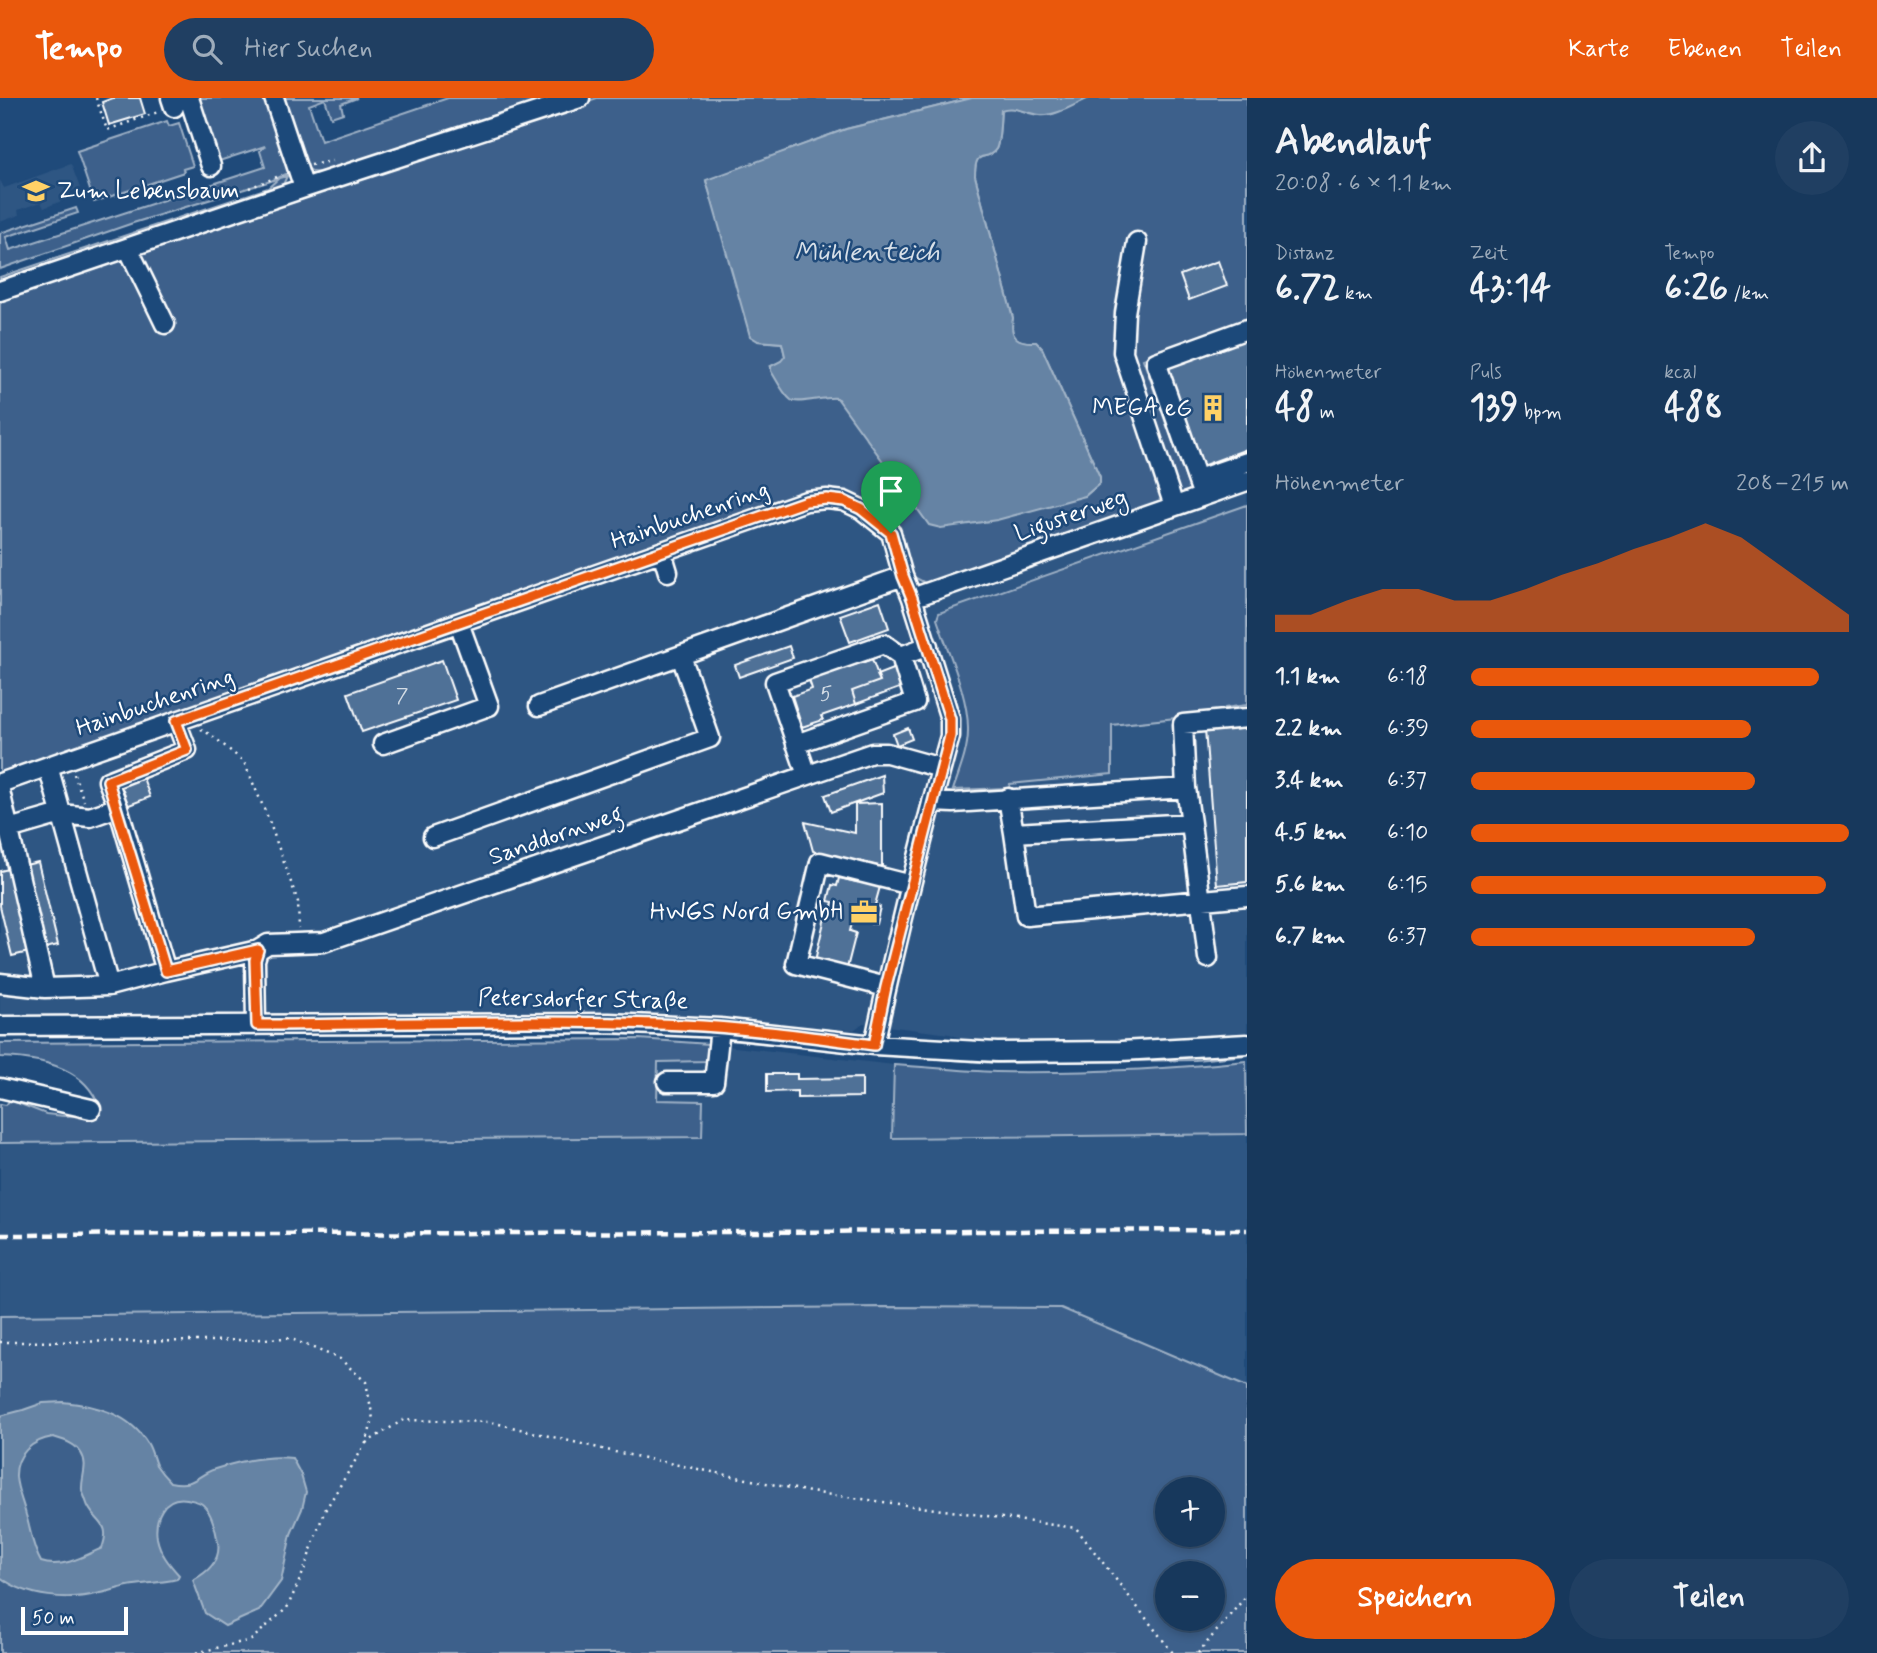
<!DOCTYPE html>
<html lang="de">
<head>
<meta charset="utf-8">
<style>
	:root { --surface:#17385c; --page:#203f62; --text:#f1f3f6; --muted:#9eacbb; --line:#365272; --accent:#ea580c }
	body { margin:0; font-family:Mynerve,sans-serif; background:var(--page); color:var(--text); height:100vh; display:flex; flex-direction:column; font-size:26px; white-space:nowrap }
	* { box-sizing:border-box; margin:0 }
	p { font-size:23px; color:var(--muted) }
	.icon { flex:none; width:38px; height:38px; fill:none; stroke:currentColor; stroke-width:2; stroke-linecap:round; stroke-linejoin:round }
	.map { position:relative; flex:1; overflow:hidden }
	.drawer { display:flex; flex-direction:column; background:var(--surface); width:630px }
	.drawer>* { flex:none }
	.buttons { position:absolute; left:1155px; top:1379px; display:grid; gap:14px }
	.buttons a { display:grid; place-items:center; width:70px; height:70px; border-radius:50%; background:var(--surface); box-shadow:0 4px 10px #0003,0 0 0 2px var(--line); font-size:35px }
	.scale { position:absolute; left:21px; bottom:18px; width:107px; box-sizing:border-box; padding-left:7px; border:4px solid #fff; border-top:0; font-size:19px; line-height:24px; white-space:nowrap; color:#fff; -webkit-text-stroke:5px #1f4a7a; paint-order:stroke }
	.pin { position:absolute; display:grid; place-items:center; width:60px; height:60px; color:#fff; margin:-72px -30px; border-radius:50% 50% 50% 0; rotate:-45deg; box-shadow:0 0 7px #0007 }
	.pin .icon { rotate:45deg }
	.round { display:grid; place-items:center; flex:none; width:74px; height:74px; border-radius:37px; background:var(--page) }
	.headline { display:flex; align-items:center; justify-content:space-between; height:119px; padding:0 28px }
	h1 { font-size:38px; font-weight:800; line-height:52px }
	.metrics { display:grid; grid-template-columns:repeat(3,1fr); gap:10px; height:119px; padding:7px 28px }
	.metrics div { display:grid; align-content:center }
	.metrics b { font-size:35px; font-weight:800 }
	.metrics small { font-size:19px; font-weight:400 }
	.metrics p { font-size:19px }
	.chart { height:196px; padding:14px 28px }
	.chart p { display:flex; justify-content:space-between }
	.chart svg { width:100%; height:126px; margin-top:7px; fill:var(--accent); opacity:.7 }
	.action { display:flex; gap:14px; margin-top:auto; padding:14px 28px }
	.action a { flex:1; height:80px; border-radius:42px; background:var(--accent); color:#fff; font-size:28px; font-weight:800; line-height:80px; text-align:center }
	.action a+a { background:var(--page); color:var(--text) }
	ul { padding:0 28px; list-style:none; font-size:23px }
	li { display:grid; grid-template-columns:112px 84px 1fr; align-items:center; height:52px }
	li i { height:18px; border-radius:9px; background:var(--accent) }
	header { display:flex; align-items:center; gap:42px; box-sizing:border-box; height:98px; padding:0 35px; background:var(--accent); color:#fff }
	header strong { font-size:33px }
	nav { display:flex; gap:38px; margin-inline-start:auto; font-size:24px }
	.search { width:490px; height:63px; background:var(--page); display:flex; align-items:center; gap:18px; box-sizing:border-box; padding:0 24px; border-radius:38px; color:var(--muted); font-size:26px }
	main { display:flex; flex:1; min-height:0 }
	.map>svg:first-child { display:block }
</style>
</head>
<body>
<header>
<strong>Tempo</strong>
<div class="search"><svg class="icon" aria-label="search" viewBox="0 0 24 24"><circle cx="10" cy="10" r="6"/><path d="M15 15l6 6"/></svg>Hier suchen</div>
<nav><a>Karte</a><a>Ebenen</a><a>Teilen</a></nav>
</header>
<main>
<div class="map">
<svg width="1247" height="1555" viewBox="0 0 1247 1555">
	<rect width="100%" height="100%" fill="#1f4a7a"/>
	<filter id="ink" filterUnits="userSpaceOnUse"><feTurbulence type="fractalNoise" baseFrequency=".0143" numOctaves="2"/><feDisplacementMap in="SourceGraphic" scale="14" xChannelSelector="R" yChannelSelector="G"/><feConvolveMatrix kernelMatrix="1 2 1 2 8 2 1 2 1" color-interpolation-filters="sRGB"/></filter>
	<g filter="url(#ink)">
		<path fill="#2e5683" d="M71 66 80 90 67 95 69 100 44 110 41 104 18 112 19 117 0 124V82L4 90Z
			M1247 222V937L1187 942 1049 945 968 944 950 936 863 925 854 932 627 917 0 920V677L809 394 832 392 852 397 868 405 882 416 895 433 1191 394 1143 260Z
			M709 946 894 967 892 1040 1247 1036V1289L1061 1210 882 1209 0 1218V1045L701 1039 703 1003 657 1002 658 964 706 963 711 951Z"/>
		<path fill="#3c618b" stroke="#9eb0c5" stroke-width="2" fill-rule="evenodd" d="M192 0H274L297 71 271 83 133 125 0 171V135L76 110 78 115 6 139 10 152 265 69 260 53 265 48 213 65Z
			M284 0H357L341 6 343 15 331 19 325 1 309 7 321 43 448 0H551L327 75 313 74 305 68Z
			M597 0H972L846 31 706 83 758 243 782 245 785 258 782 263 771 268 831 299 837 300 841 303 1085 398 1100 385V379L1042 250 1036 244C1017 245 1009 240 1013 220L975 78C975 48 986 66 996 51 1000 44 1000 21 1001 12L1009 9 1041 17 1052 16 1089 0H1247V222L1143 261 1191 395 927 486 914 479C908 464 903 447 895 433 883 412 856 394 832 392 825 391 817 393 809 394L0 677V201Z
			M167 23 169 28 179 25 193 68 183 71 184 74 94 104 77 53Z
			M287 78 282 89 0 186V179L268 90 279 80Z
			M1247 407V607L1225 610 1222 615 1112 627V676L1010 686 1009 690 953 692C959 674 968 653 968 633 969 599 948 554 937 521L939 515Z
			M640 933 703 935 708 939C473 930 236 938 0 938V935Z
			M733 938 1247 954V957L1195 962 995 965 895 958 728 942Z
			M639 941 709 946 711 951 706 963 658 964 657 1002 703 1003 702 1039 0 1045V1006L6 1007 10 1002 46 1016 64 1018 101 1016C91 970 41 960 0 959V945Z
			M1246 963 1247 1036 892 1040 894 967C928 969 962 973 996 974 1079 975 1163 972 1246 963Z
			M882 1209 1061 1210 1247 1289V1555H0V1218ZM1167 1391H1213V1437H1167ZM1167 1475H1213V1521H1167Z"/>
		<path fill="#6583a4" stroke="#a3b5c8" stroke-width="2" fill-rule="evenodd" d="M972 0H1089C1075 6 1055 19 1040 17 1025 16 1015 7 1001 12 1000 21 1000 44 996 51 986 66 975 48 975 78L1013 220C1009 240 1018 245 1036 244L1042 250 1100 379V385L1085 398 997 422 941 430 929 427 837 300C826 298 798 307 791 302 783 296 776 281 771 273V268L781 263 785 258 782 245 758 243 750 238 706 82 846 31Z
			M63 1304C96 1307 130 1316 148 1346 152 1353 153 1360 156 1367 160 1373 165 1379 170 1384 195 1389 195 1378 215 1371 240 1363 266 1357 292 1360L301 1377 306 1394 302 1411 291 1436 281 1483 259 1513 225 1528 205 1515 193 1482C210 1473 223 1460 217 1440 215 1429 211 1413 202 1406 198 1403 191 1402 187 1401 163 1397 154 1421 157 1440 160 1455 169 1466 179 1477L177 1481C161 1485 145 1485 128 1488 119 1490 110 1493 101 1495 69 1503 27 1500 0 1479V1318L23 1312 43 1305ZM53 1339C63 1342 75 1345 81 1355 89 1367 81 1379 82 1392 83 1396 85 1399 86 1403 92 1425 113 1422 102 1450 83 1459 61 1471 41 1464 32 1448 31 1433 26 1417 23 1404 17 1392 16 1379 15 1357 32 1342 53 1339Z"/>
		<path fill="#507197" stroke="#fff" stroke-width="2" d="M113 0H140L145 16 109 27 102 4Z
			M1218 163 1227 188 1189 202 1180 177Z
			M1244 239 1247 247V351L1199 369 1163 268Z
			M880 503 889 530 850 544 840 517Z
			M789 548 793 560 739 579 735 567Z
			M872 561 880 583 852 593 856 606 821 618 823 622 802 629 792 598 812 591 809 582Z
			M442 562 456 602 362 634 348 595Z
			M895 570 902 589 856 606 852 593 880 583 877 577Z
			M1247 628V784L1217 787 1205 631Z
			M908 630 912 641 897 647 893 636Z
			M142 677 150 699 124 709 116 687Z
			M882 677 883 695 831 714 825 697Z
			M882 705V769L813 753 805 724 855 735V706Z
			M38 764 58 847 12 858 0 808V773Z
			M839 780 857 784 858 780 881 785 875 807 880 809 876 826 853 821 850 833 856 835 846 874 814 867 826 815 830 816 833 804 828 803 832 787 837 788Z
			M767 976H797V981L862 980V999L797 1000V993L767 994Z"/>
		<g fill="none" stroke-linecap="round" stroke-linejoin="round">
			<defs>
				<path id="minor" d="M171 0 174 9
					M189 0 211 68
					M274 0 304 90
					M1137 144 1125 215 1123 254 1174 408
					M128 150 165 226
					M0 193 304 90 580 0
					M1198 381 1247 364
					M1203 398 1156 264 1247 231
					M662 454 668 474
					M912 500 1247 383
					M539 608 903 478
					M383 646 489 608 459 525
					M796 646 915 604 901 558
					M807 677 775 584 884 546 901 558 928 548
					M0 685 806 403 827 401 844 403 861 411 891 435 903 478 912 500 950 621V638C922 740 896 843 874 947
					M0 693 45 890
					M1008 700 1014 735 1191 725 1186 690
					M932 704 953 705 1186 690 1183 626 1247 620
					M1191 725 1208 860
					M9 731 61 716 90 719 118 709 108 683 187 652 176 623
					M1014 735 1026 818 1247 798
					M433 739 710 640 681 558
					M166 873 258 852
					M0 885 45 890 109 888 48 668
					M109 888 166 873 118 709
					M886 889 796 866 820 764 911 787
					M256 927 255 862 258 852 268 846 324 844 872 655H887L941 670
					M0 928 609 925 720 930 874 947 997 954 1121 953 1247 946
					M667 984H714L720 930
					M0 990 91 1011"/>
			</defs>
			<use href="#minor" stroke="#fff" stroke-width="23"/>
			<path stroke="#fff" stroke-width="2.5" stroke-dasharray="2 5" stroke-linecap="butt" d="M96 0 107 32 161 13
				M311 67 332 63
				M249 90 282 77
				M201 631 214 639 244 664 268 720 298 804 299 831
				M74 676 84 703
				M0 1244 213 1243 289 1240 340 1261 366 1284 373 1321 366 1345 324 1414 303 1475 287 1510 251 1542 195 1555
				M366 1345 403 1322 491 1324 615 1354 810 1394 1076 1430 1173 1555
				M1198 1555 1247 1497"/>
			<use href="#minor" stroke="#1f4a7a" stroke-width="18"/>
			<path stroke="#fff" stroke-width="4.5" stroke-dasharray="10 5" stroke-linecap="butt" d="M0 1137 1247 1132"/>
		</g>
	</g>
	<g fill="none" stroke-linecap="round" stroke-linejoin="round" filter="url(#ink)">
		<defs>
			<path id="route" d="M827 401 844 403 861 411 891 435 903 478 912 500 950 621V638L886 889 874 947C811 939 747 930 683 927 541 921 399 926 257 927L255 862 258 852 166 873 108 683 187 652 176 623 806 403Z"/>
		</defs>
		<use href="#route" stroke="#fff" stroke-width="14"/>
		<use href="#route" stroke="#ea580c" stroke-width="9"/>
	</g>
	<defs>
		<symbol id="school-bare" viewBox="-9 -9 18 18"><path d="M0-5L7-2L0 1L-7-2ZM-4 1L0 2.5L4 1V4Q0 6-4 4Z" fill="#ffd166" stroke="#1f4a7a" stroke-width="2.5" paint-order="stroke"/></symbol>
		<symbol id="building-bare" viewBox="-9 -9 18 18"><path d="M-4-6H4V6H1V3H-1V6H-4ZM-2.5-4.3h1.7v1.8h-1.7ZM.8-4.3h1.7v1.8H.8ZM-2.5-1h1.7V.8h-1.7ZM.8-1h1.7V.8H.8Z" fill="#ffd166" stroke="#1f4a7a" stroke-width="2.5" paint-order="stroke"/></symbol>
		<symbol id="office-bare" viewBox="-9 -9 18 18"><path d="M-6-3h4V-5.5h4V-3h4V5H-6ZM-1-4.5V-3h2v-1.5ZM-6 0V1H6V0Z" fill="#ffd166" stroke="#1f4a7a" stroke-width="2.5" paint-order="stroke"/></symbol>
	</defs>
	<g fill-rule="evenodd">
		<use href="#school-bare" x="17" y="74" width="38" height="38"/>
		<use href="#building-bare" x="1194" y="291" width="38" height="38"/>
		<use href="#office-bare" x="845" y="795" width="38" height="38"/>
	</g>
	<g text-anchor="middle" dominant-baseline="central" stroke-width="5" stroke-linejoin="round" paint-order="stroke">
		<g font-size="21" fill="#d3dce5">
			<text x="826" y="596">5</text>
			<text x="402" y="598">7</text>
		</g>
		<g font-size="24" fill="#fff" stroke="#1f4a7a" text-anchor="end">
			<text x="57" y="93" text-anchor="start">Zum Lebensbaum</text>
			<text x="1192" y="310">MEGA eG</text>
			<text x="843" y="814">HWGS Nord GmbH</text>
		</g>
		<g font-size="24" fill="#fff" stroke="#1f4a7a">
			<text transform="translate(690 418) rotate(-19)">Hainbuchenring</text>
			<text transform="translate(1071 418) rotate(-19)">Ligusterweg</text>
			<text transform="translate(155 605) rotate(-19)">Hainbuchenring</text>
			<text transform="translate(556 738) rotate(-19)">Sanddornweg</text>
			<text transform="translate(583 902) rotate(1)">Petersdorfer Straße</text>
		</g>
		<g font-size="26" font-style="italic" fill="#d8e0e8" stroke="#1f4a7a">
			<text x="867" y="155">Mühlenteich</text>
		</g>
	</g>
</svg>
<div class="buttons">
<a>+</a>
<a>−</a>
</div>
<div class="scale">50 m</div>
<div class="pin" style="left:891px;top:435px;background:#1e9e55"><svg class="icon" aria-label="arrive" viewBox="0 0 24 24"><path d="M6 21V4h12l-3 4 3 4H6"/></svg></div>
</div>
<section class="drawer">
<div class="headline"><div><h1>Abendlauf</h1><p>20:08 · 6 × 1.1 km</p></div><a class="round"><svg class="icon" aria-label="share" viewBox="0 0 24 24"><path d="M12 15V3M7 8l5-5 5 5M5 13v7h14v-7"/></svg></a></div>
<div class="metrics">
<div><p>Distanz</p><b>6.72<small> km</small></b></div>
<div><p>Zeit</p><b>43:14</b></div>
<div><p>Tempo</p><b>6:26<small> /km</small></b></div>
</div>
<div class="metrics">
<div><p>Höhenmeter</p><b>48<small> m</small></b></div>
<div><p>Puls</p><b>139<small> bpm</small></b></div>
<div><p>kcal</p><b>488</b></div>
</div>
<div class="chart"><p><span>Höhenmeter</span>208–215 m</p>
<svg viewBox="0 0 160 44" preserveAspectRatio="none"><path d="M0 44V38L10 38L20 33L30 29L40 29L50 33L60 33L70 29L80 24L90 20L100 15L110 11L120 6L130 11L140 20L150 29L160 38V44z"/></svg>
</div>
<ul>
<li><b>1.1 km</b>6:18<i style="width:92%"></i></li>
<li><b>2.2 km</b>6:39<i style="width:74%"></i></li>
<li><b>3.4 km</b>6:37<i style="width:75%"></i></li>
<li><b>4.5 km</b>6:10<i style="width:100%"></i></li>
<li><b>5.6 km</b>6:15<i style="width:94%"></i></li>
<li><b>6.7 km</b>6:37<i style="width:75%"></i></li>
</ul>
<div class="action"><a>Speichern</a><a>Teilen</a></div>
</section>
</main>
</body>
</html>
